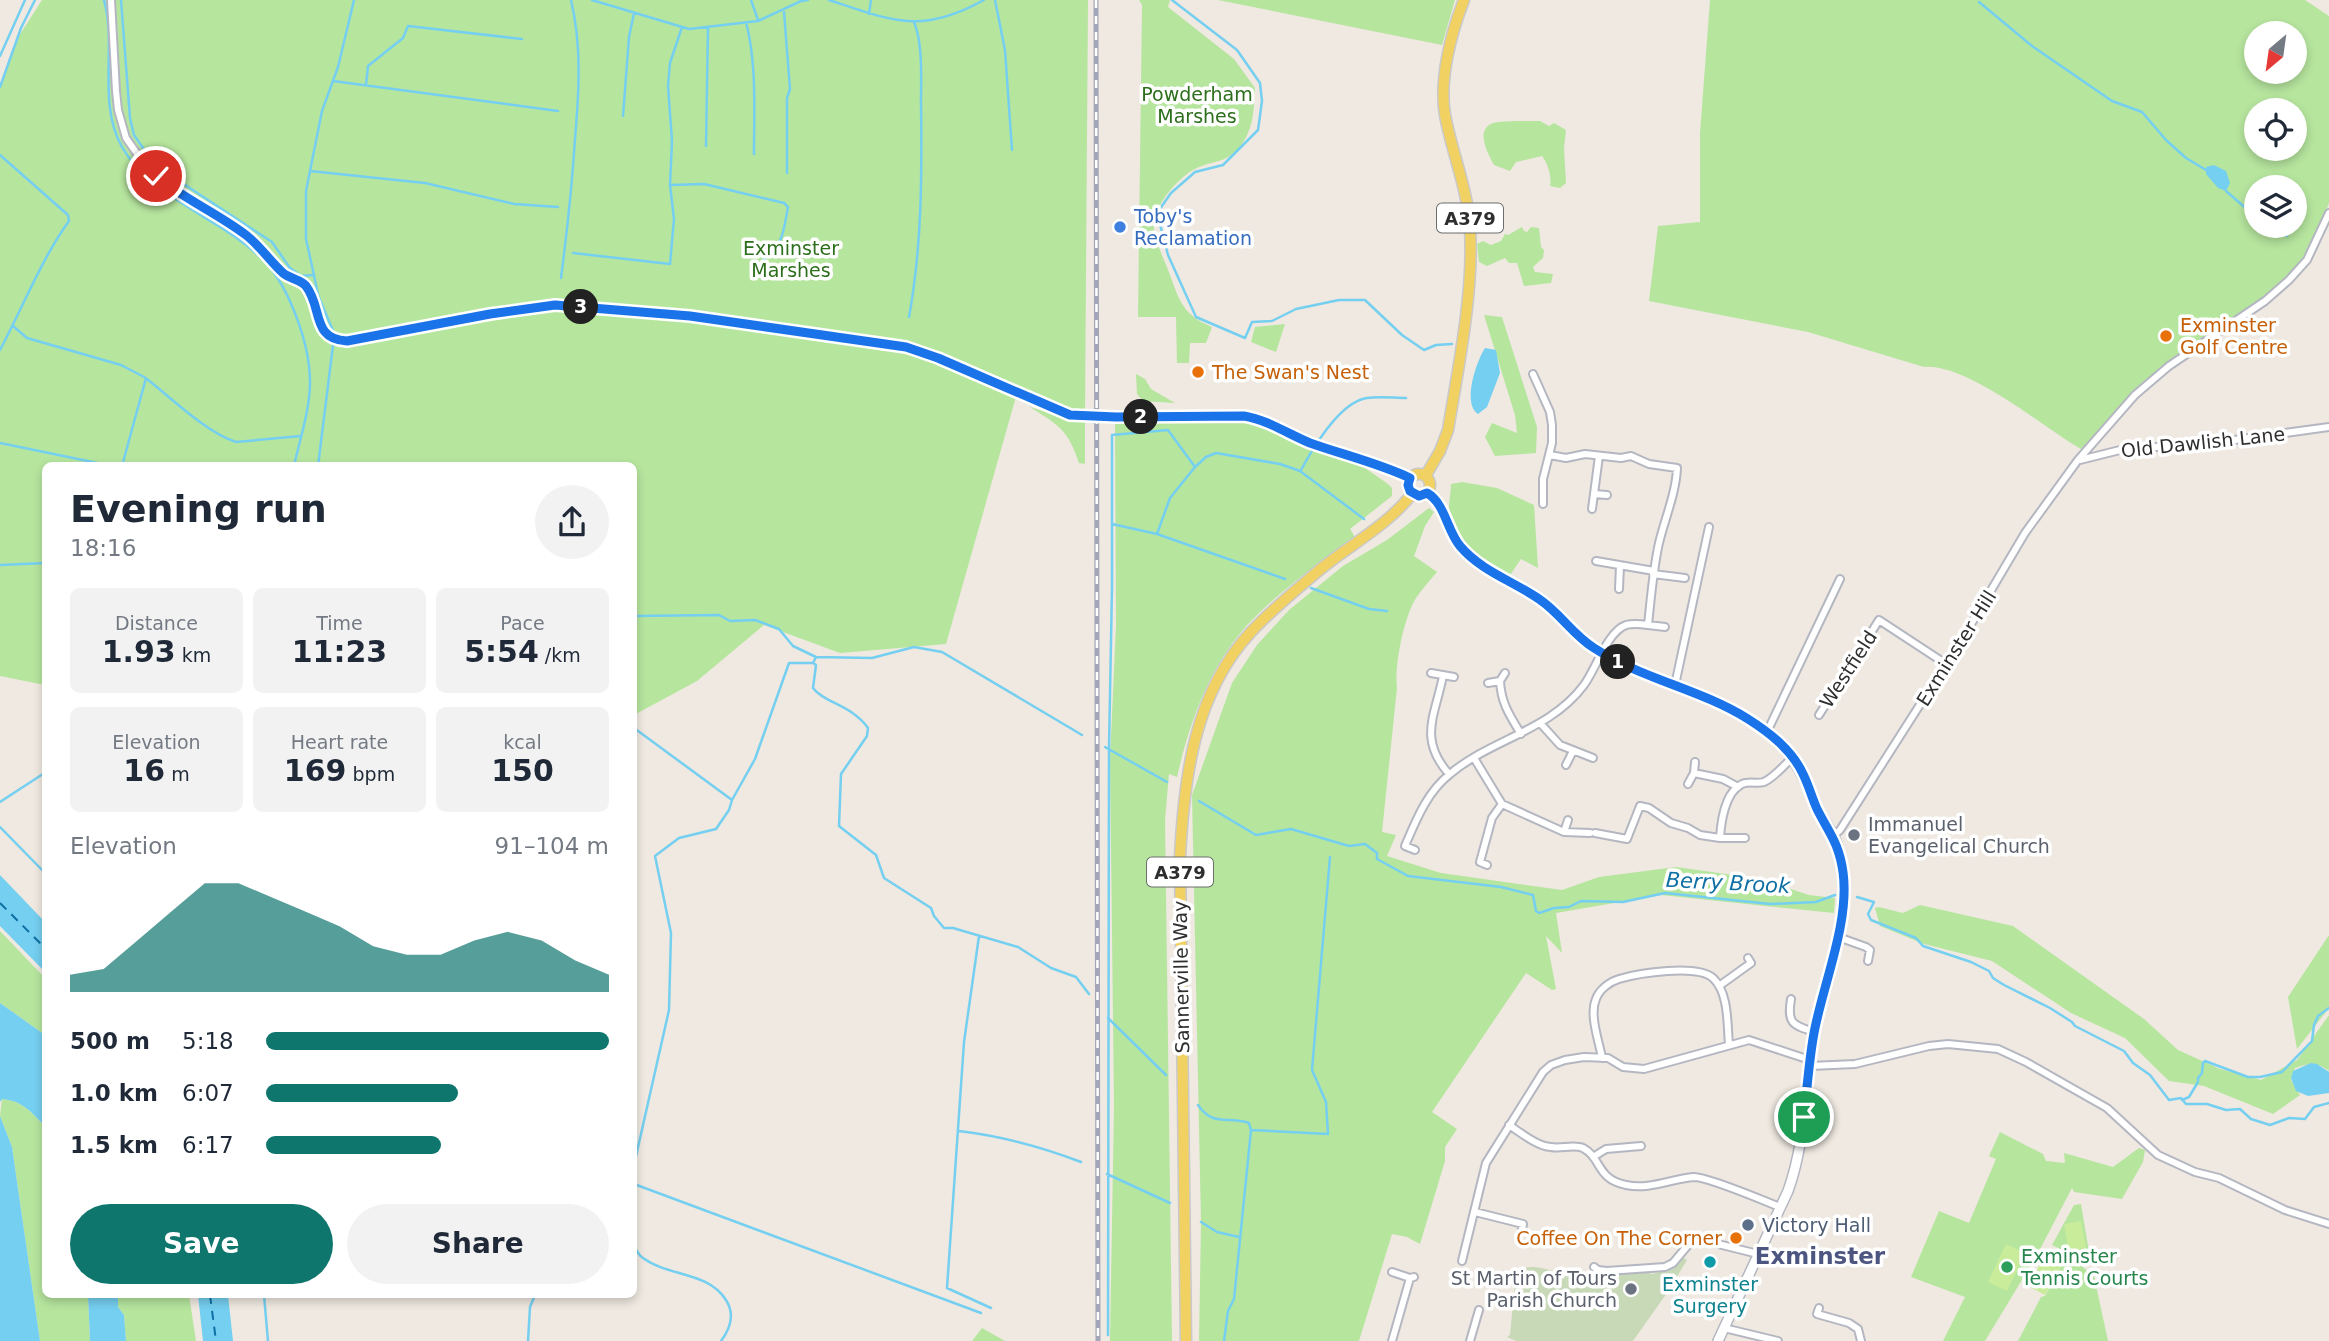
<!DOCTYPE html>
<html lang="en">
<head>
<meta charset="utf-8">
<style>
	:root { --surface:#fff; --page:#f2f2f3; --text:#1f2937; --muted:#747a83; --accent:#0f766e }
	body { margin:0; font-family:"DejaVu Sans",sans-serif; background:var(--page); color:var(--text); height:100vh; display:flex; flex-direction:column; font-size:26px; white-space:nowrap }
	* { box-sizing:border-box; margin:0 }
	p { font-size:23px; color:var(--muted) }
	.icon { flex:none; width:38px; height:38px; fill:none; stroke:currentColor; stroke-width:2; stroke-linecap:round; stroke-linejoin:round }
	.map { position:relative; flex:1; overflow:hidden }
	.panel { position:absolute; left:42px; top:462px; width:595px; height:836px; display:flex; flex-direction:column; background:var(--surface); border-radius:10px; box-shadow:0 4px 10px #0003 }
	.panel>* { flex:none }
	.needle { width:46px; rotate:209deg }
	.buttons { position:absolute; left:2244px; top:21px; display:grid; gap:14px }
	.buttons a { display:grid; place-items:center; width:63px; height:63px; border-radius:50%; background:var(--surface); box-shadow:0 4px 10px #0003; font-size:35px }
	.pin { position:absolute; display:grid; place-items:center; width:60px; height:60px; color:#fff; margin:-30px; border:4px solid #fff; border-radius:50%; box-shadow:0 2px 7px #0007 }
	.km { position:absolute; width:35px; height:35px; margin:-18px; border-radius:50%; background:#222; color:#fff; font-size:19px; line-height:35px; text-align:center }
	.round { display:grid; place-items:center; flex:none; width:74px; height:74px; border-radius:37px; background:var(--page) }
	.head { display:flex; align-items:center; justify-content:space-between; height:119px; padding:0 28px }
	h1 { font-size:38px; font-weight:600; line-height:52px }
	.metrics { display:grid; grid-template-columns:repeat(3,1fr); gap:10px; height:119px; padding:7px 28px }
	.metrics div { display:grid; align-content:center; border-radius:10px; background:var(--page); text-align:center }
	.metrics b { font-size:30px; font-weight:600 }
	.metrics small { font-size:19px; font-weight:400 }
	.metrics p { font-size:19px }
	.chart { height:196px; padding:14px 28px }
	.chart p { display:flex; justify-content:space-between }
	.chart svg { width:100%; height:126px; margin-top:7px; fill:var(--accent); opacity:.7 }
	.cta { display:flex; gap:14px; margin-top:auto; padding:14px 28px }
	.cta a { flex:1; height:80px; border-radius:42px; background:var(--accent); color:#fff; font-size:28px; font-weight:600; line-height:80px; text-align:center }
	.cta a+a { background:var(--page); color:var(--text) }
	ul { padding:0 28px; list-style:none; font-size:23px }
	li { display:grid; grid-template-columns:112px 84px 1fr; align-items:center; height:52px }
	li i { height:18px; border-radius:9px; background:var(--accent) }
	.map>svg:first-child { display:block }
</style>
</head>
<body>
<div class="map">
<svg width="2329" height="1341" viewBox="0 0 2329 1341">
	<rect width="100%" height="100%" fill="#efe9e1"/>
	<path fill="#b6e59e" fill-rule="evenodd" d="M42 0H1088L1085 413 1069 410 1017 393 946 644 840 653 764 625 697 681 634 715V466H46L45 685 0 676V88L17 39Z
		M1139 0H1170L1168 7 1234 59 1255 88C1254 106 1254 125 1244 141 1229 165 1214 159 1195 169 1177 178 1151 209 1154 229 1156 244 1165 261 1170 275 1180 303 1184 315 1212 327L1206 343H1190L1189 363H1177L1176 317H1138L1142 5Z
		M1218 0H1455L1442 45Z
		M1710 0H2305L2329 16V203L2307 260 2256 306 2169 366 2081 449C2043 427 1967 363 1924 367L1808 332 1649 301 1658 226 1700 222V133ZM2256 33H2294V72H2256ZM2256 110H2294V149H2256ZM2256 187H2294V226H2256Z
		M1514 121H1540L1549 126 1554 123 1566 130 1564 148 1566 183 1560 188 1550 186C1552 178 1548 163 1542 156L1516 162 1510 171 1494 165C1489 155 1475 132 1491 124 1496 121 1507 122 1514 121Z
		M1522 227 1524 231 1527 232 1531 227 1539 228 1541 247 1544 250 1543 258 1533 267 1535 272 1553 274 1551 283 1524 286 1517 263H1509L1505 258 1487 266 1479 262 1477 244 1483 241 1491 245 1501 241 1505 234 1508 235Z
		M1484 315 1502 317 1537 427 1536 453 1495 456 1485 437 1492 423 1517 433 1515 415Z
		M1285 324 1276 352 1251 342 1255 327Z
		M1136 374 1145 379 1151 389 1175 403 1143 401 1137 394Z
		M1030 407 1068 419 1085 420V464L1079 463C1068 429 1058 425 1030 407Z
		M1240 420 1254 421 1310 448 1352 459 1388 484 1392 488V496L1350 529 1355 537C1320 562 1284 588 1254 618 1211 661 1190 720 1177 777L1169 774 1165 820 1172 1341H1110L1114 1105 1110 759 1116 626 1115 421Z
		M1462 482 1497 488 1534 505 1538 568 1521 559 1508 578C1482 564 1452 539 1449 507 1449 500 1451 491 1451 484Z
		M1429 508 1434 512 1425 526 1414 556 1437 572C1430 580 1422 589 1416 598 1404 617 1394 666 1397 688L1382 832 1396 835 1387 856 1441 873 1562 890 1599 877 1676 867 1761 879 1809 895 1835 898 1834 913 1661 895 1556 913 1562 953 1546 936 1556 989 1552 990 1526 973 1432 1112 1457 1129 1445 1147V1161L1420 1244 1407 1237 1392 1234 1359 1341H1199L1201 1222 1192 795 1232 683 1257 645 1289 610 1343 566 1387 540Z
		M1920 905 2013 926 2144 1019 2178 1050 2220 1069 2261 1080 2297 1060 2329 1015V1071C2317 1062 2309 1063 2295 1068L2291 1080 2300 1095 2273 1114 2204 1086 2169 1081 2125 1038 2071 1013 1992 961 1924 944 1880 926 1875 908 1879 907 1903 913Z
		M0 931 45 978V1035L0 1003Z
		M2329 935V1008L2297 1049 2288 997Z
		M2 1099C23 1101 31 1112 45 1126L46 1295H88L90 1341H40L12 1147 0 1116Z
		M2000 1132 2043 1154 2046 1161 2065 1163 2064 1153 2113 1167 2139 1148 2145 1150 2143 1162 2122 1199 2074 1192 2072 1188 2037 1255 1985 1341H1943L1965 1297 1911 1277 1939 1211 1969 1223 1996 1159 1989 1156Z
		M2081 1204 2091 1264 2052 1245 2074 1205Z
		M2065 1258 2079 1264 2094 1276 2108 1341H2018L2041 1297 2045 1296Z
		M118 1295H189L196 1341H126L124 1315 118 1307Z
		M982 1328 1005 1341H972Z"/>
	<path fill="#c8d9b8" d="M1682 1257 1687 1260 1669 1290 1633 1341H1516L1507 1337 1510 1335 1515 1282 1524 1268C1542 1263 1578 1280 1595 1287L1603 1274 1619 1275 1624 1272 1640 1270 1652 1274 1671 1269Z"/>
	<path fill="#c9ec9a" d="M2081 1221 2086 1248 2069 1251 2064 1224Z
		M2006 1244 2025 1253 2007 1291 1988 1282Z
		M2048 1250 2065 1259 2045 1295 2028 1286Z"/>
	<path fill="#75cff0" d="M2214 165 2226 171 2230 183 2226 191 2218 188 2206 174V167Z
		M1485 348 1496 350 1500 373 1487 407 1478 414C1462 404 1476 362 1485 348Z
		M0 875 45 922V972L0 926Z
		M0 1003 45 1035V1126C31 1112 23 1101 2 1099L0 1102Z
		M2311 1063 2317 1064 2329 1072V1093L2308 1096 2296 1091 2291 1078 2293 1071Z
		M0 1116 12 1147 40 1341H0Z
		M88 1295H118V1307L124 1315 126 1341H90Z
		M198 1295H228L233 1341H203Z"/>
	<g fill="none" stroke-linecap="round" stroke-linejoin="round">
		<path stroke="#75cff0" stroke-width="2.5" d="M104 0C117 47 97 103 122 147 141 180 176 199 207 219 224 229 244 242 259 256 288 281 310 344 310 382 310 410 300 438 294 466
			M121 0 130 118 134 135 150 158 176 179 272 242 290 268 301 276 314 275 318 295 334 333
			M592 0 689 29 758 21 801 1 808 0
			M751 0 758 20
			M829 0C893 21 921 35 984 0
			M995 0 1005 50 1012 150
			M1172 0 1237 50 1260 83 1262 101 1258 130 1223 165 1195 172 1171 193 1157 213 1168 255 1196 317 1245 338 1252 322 1272 321 1296 309 1339 300H1365L1402 335 1424 350 1436 345 1452 344
			M1979 2 2032 46 2112 101 2142 112 2166 140 2186 158 2206 170
			M784 12 790 89 787 98V173
			M869 14 871 0
			M746 22C757 64 754 112 754 154
			M0 56 25 0
			M333 81 558 111
			M366 85 368 66 403 38 408 26 522 39
			M0 87 21 28 35 0
			M623 116 629 37 634 13
			M706 146 708 27
			M0 155 68 215 69 221C42 258 22 309 0 350
			M310 171 425 183 514 204 558 207
			M670 185 704 184 784 203 788 207C784 229 783 246 764 259L762 272
			M2226 191 2256 217
			M2270 226 2287 236
			M573 253 670 264 674 219 670 185 672 141 668 86 670 63 682 27
			M314 275 306 239V191L322 111 338 67 354 0
			M561 278C567 232 572 186 575 139 579 92 582 46 571 0
			M909 317C922 246 922 174 921 102 921 79 923 43 914 22
			M13 326 27 338 121 365 146 378 122 466
			M147 379C171 398 207 433 236 442L301 436
			M0 443 112 466
			M318 466 333 345
			M1301 470C1313 448 1340 402 1367 398 1380 396 1394 398 1406 398
			M1112 524 1157 534 1285 579
			M1157 534 1170 498 1195 467 1206 457 1216 453 1280 464 1300 471 1364 519
			M0 565 46 563
			M1311 588 1369 609 1387 611
			M634 616 719 615 730 621 755 620 779 629 793 646 816 657
			M813 663 816 665 813 688C824 703 852 705 868 728L867 736 841 774 839 826 876 855 884 878 931 908 934 916 944 928H953L1018 947 1051 968 1076 977 1089 994
			M634 728 732 800 755 759 789 663H813L816 657 872 658 914 647 942 652 1082 735
			M1105 747 1167 782
			M1199 801 1256 835 1291 829 1349 846 1365 844 1377 853V859L1408 876 1501 887 1533 895 1536 911 1539 913 1554 908 1569 907 1581 901 1623 902 1665 893 1770 904 1816 902 1835 895
			M0 802 46 772
			M0 827 46 874
			M1857 897 1874 902 1868 914 1871 920 1916 938 1923 946 1971 962 1989 971 1993 978 2004 985 2050 1008 2072 1022 2075 1026 2124 1051 2133 1063 2150 1075 2169 1100 2181 1098 2186 1104H2207L2226 1110 2240 1109 2251 1119 2270 1125 2289 1118 2305 1119 2314 1107 2329 1103
			M979 936 964 1042 947 1288 991 1308
			M1108 1018 1166 1075
			M2182 1100 2189 1097 2198 1082V1078L2202 1073 2203 1063 2205 1061 2248 1077H2260L2282 1072 2312 1041 2314 1025 2318 1016 2329 1008
			M1198 1105C1213 1127 1227 1116 1249 1123L1251 1130 1234 1299 1228 1311 1224 1341
			M1251 1130 1328 1134 1326 1102 1312 1070 1330 857
			M959 1131C1001 1136 1042 1147 1081 1162
			M634 1165 669 1010 671 933 655 856 679 838 716 829 729 810 732 800
			M1107 1174 1170 1203
			M634 1184 981 1313
			M1201 1222 1217 1232 1239 1237
			M634 1245C636 1250 638 1255 643 1258 669 1277 707 1271 726 1300 735 1314 730 1329 721 1341
			M264 1295 268 1341
			M1108 1335 1109 749 1112 586V435L1168 430 1195 467
			M528 1341 530 1307 535 1295"/>
		<path stroke="#0d6fa3" stroke-width="2" stroke-dasharray="9 7" stroke-linecap="butt" d="M0 903 46 949
			M210 1295 216 1341"/>
		<defs>
			<path id="street" d="M111 0 116 91 118 110 126 138 145 165 172 189 248 237 281 271 305 284 311 295 319 321 332 339 347 341 490 314 555 305 690 316 906 347C942 360 977 376 1012 391 1035 401 1059 413 1084 417
				M1533 374 1550 412 1552 425V443L1543 479V504
				M1116 417 1244 416C1268 420 1288 434 1310 442 1344 455 1378 463 1410 478
				M2080 460 2120 450 2227 441 2329 427
				M1594 494 1607 495
				M1592 509 1599 456
				M1596 561 1654 571
				M1653 574 1685 578
				M1619 589 1620 565
				M1648 625 1665 627
				M1431 673 1454 677
				M1443 676C1435 716 1418 739 1449 774
				M1500 681C1501 703 1510 716 1521 734
				M1488 683 1500 681 1505 673
				M1675 685 1709 527
				M1819 715 1879 620 1946 664
				M1541 724 1560 745 1593 758
				M1767 732 1840 579
				M1474 758 1502 804 1564 832 1590 833
				M1695 762 1694 773 1723 779 1738 787
				M1566 765 1573 751
				M1688 784 1694 773
				M1564 832 1568 820
				M1595 833 1627 839 1640 806 1649 808 1671 823 1688 828 1700 835 1720 838C1721 822 1725 792 1742 784 1749 781 1757 784 1764 782 1775 777 1784 765 1793 757
				M1833 836 1840 830 1967 631 2025 533 2078 460 2135 395 2169 366 2265 301 2289 280 2307 260 2329 213
				M1720 838H1745
				M1415 850 1405 846C1416 820 1427 792 1450 774 1491 739 1550 731 1584 685 1596 669 1607 632 1626 625 1633 623 1641 624 1648 625 1651 597 1653 570 1659 543 1665 518 1676 493 1677 468L1649 464 1631 456 1621 458 1585 454 1566 458 1550 455
				M1487 865 1480 862 1492 818 1502 804
				M1838 937 1866 947 1870 950 1868 961
				M1719 986 1751 963 1748 958
				M1791 999C1787 1023 1792 1025 1814 1032
				M1602 1058C1599 1041 1589 1015 1596 999 1599 990 1609 982 1619 979 1639 973 1697 964 1713 978 1729 993 1727 1024 1729 1044
				M1810 1066 1855 1064 1929 1046 1948 1044 1998 1049 2026 1062 2107 1108 2158 1155 2195 1172 2219 1178 2285 1210 2329 1224
				M1509 1125C1521 1133 1537 1146 1551 1147 1561 1149 1574 1144 1583 1148 1602 1158 1596 1179 1626 1185 1650 1190 1670 1179 1694 1177 1709 1177 1764 1201 1780 1207
				M1593 1157 1606 1149 1641 1146
				M1475 1212 1523 1224 1522 1229
				M1462 1261 1486 1163 1543 1072 1551 1065 1565 1060 1584 1057 1608 1058 1623 1067 1644 1069 1749 1040 1810 1060
				M1594 1267 1598 1270 1607 1271 1665 1267 1673 1263 1694 1238 1758 1254
				M1392 1272 1410 1278
				M1819 1308 1817 1314 1849 1323 1858 1329 1861 1341
				M1724 1328 1778 1341
				M1392 1341 1410 1278 1414 1277
				M1470 1341 1479 1310"/>
			<path id="secondary" d="M1427 493C1445 504 1446 531 1460 546 1481 571 1512 581 1539 598 1559 612 1573 634 1593 648 1648 683 1716 692 1768 733 1794 753 1804 778 1817 807 1822 820 1833 831 1837 844 1851 888 1839 940 1827 984 1823 1001 1816 1018 1813 1035 1805 1087 1806 1141 1788 1191L1718 1341"/>
			<path id="primary" d="M1408 485a11 11 0 1 1 22 0a11 11 0 1 1-22 0Z
				M1426 475 1440 451 1448 430C1458 369 1474 291 1470 229 1468 190 1452 153 1445 115 1439 79 1451 33 1464 0
				M1186 1341 1180 857C1184 778 1194 694 1250 633 1270 611 1295 591 1317 572 1349 545 1386 527 1412 494"/>
		</defs>
		<use href="#street" stroke="#b4b7c1" stroke-width="10"/>
		<use href="#secondary" stroke="#b4b7c1" stroke-width="12"/>
		<use href="#primary" stroke="#c9c9c9" stroke-width="13"/>
		<use href="#street" stroke="#fff" stroke-width="6"/>
		<use href="#secondary" stroke="#fff" stroke-width="9"/>
		<use href="#primary" stroke="#f2d163" stroke-width="10"/>
		<defs>
			<path id="rail" d="M1096 0 1098 1341"/>
		</defs>
		<use href="#rail" stroke="#a3a6b8" stroke-width="5"/>
		<use href="#rail" stroke="#fff" stroke-width="2.5" stroke-dasharray="8" stroke-linecap="butt"/>
		<defs>
			<path id="street-bridge" d="M1084 417H1116"/>
		</defs>
		<use href="#street-bridge" stroke="#b4b7c1" stroke-width="10" stroke-linecap="butt"/>
		<use href="#street-bridge" stroke="#fff" stroke-width="6"/>
	</g>
	<g fill="none" stroke-linecap="round" stroke-linejoin="round">
		<defs>
			<path id="route" d="M156 176C184 199 217 213 246 235 260 246 270 261 283 273 290 279 300 279 306 286 323 308 311 339 347 341L490 314 555 305 690 316 906 347 938 358 1070 415 1116 417 1244 416C1268 420 1288 434 1310 443 1344 455 1378 463 1410 478L1408 485 1410 491 1419 496 1427 493C1445 503 1447 531 1460 546 1481 571 1513 581 1539 599 1560 613 1573 635 1594 648 1642 679 1700 689 1748 719 1770 733 1792 750 1803 774 1809 786 1812 798 1817 809 1829 833 1839 843 1843 872 1850 922 1823 984 1814 1033 1809 1060 1807 1089 1804 1117"/>
		</defs>
		<use href="#route" stroke="#fff" stroke-width="14"/>
		<use href="#route" stroke="#1a73e8" stroke-width="9"/>
	</g>
	<circle fill="#3f7fe0" stroke="#fff" stroke-width="2.5" cx="1120" cy="227" r="7"/>
	<g fill="#e8710a" stroke="#fff" stroke-width="2.5">
		<circle cx="2166" cy="336" r="7"/>
		<circle cx="1198" cy="372" r="7"/>
		<circle cx="1736" cy="1238" r="7"/>
	</g>
	<g fill="#6b7280" stroke="#fff" stroke-width="2.5">
		<circle cx="1854" cy="835" r="7"/>
		<circle cx="1631" cy="1289" r="7"/>
	</g>
	<circle fill="#5c6f8a" stroke="#fff" stroke-width="2.5" cx="1748" cy="1225" r="7"/>
	<circle fill="#0f9aa8" stroke="#fff" stroke-width="2.5" cx="1710" cy="1262" r="7"/>
	<circle fill="#2e9e5b" stroke="#fff" stroke-width="2.5" cx="2007" cy="1267" r="7"/>
	<g text-anchor="middle" dominant-baseline="central" stroke-width="7" stroke-linejoin="round" paint-order="stroke">
		<g fill="#fff" stroke="#6d6d6d" stroke-width="2">
			<rect x="1437" y="203.5" width="66" height="29" rx="5"/>
			<rect x="1147" y="857.5" width="66" height="29" rx="5"/>
		</g>
		<g font-size="18" font-weight="bold" fill="#2e2e2e">
			<text x="1470" y="218">A379</text>
			<text x="1180" y="872">A379</text>
		</g>
		<g font-size="19" fill="#2c6e1b" stroke="#fff">
			<text x="1197" y="94">Powderham<tspan x="1197" dy="22">Marshes</tspan></text>
			<text x="791" y="248">Exminster<tspan x="791" dy="22">Marshes</tspan></text>
		</g>
		<g font-size="19" fill="#366cbe" stroke="#fff" text-anchor="start">
			<text x="1134" y="216">Toby's<tspan x="1134" dy="22">Reclamation</tspan></text>
		</g>
		<g font-size="19" fill="#c56008" stroke="#fff" text-anchor="start">
			<text x="2180" y="325">Exminster<tspan x="2180" dy="22">Golf Centre</tspan></text>
			<text x="1212" y="372">The Swan's Nest</text>
			<text x="1722" y="1238" text-anchor="end">Coffee On The Corner</text>
		</g>
		<g font-size="19" fill="#2e2e2e" stroke="#fff">
			<text transform="translate(2203 442) rotate(-6)">Old Dawlish Lane</text>
			<text transform="translate(1956 648) rotate(-58)">Exminster Hill</text>
			<text transform="translate(1848 669) rotate(-57)">Westfield</text>
			<text transform="translate(1181 977) rotate(-91)">Sannerville Way</text>
		</g>
		<g font-size="19" fill="#5b616d" stroke="#fff" text-anchor="start">
			<text x="1868" y="824">Immanuel<tspan x="1868" dy="22">Evangelical Church</tspan></text>
			<text x="1617" y="1278" text-anchor="end">St Martin of Tours<tspan x="1617" dy="22">Parish Church</tspan></text>
		</g>
		<g font-size="19" fill="#4e5e75" stroke="#fff" text-anchor="start">
			<text x="1762" y="1225">Victory Hall</text>
		</g>
		<g font-size="19" fill="#27864d" stroke="#fff" text-anchor="start">
			<text x="2021" y="1256">Exminster<tspan x="2021" dy="22">Tennis Courts</tspan></text>
		</g>
		<g font-size="19" fill="#0d838f" stroke="#fff">
			<text x="1710" y="1284">Exminster<tspan x="1710" dy="22">Surgery</tspan></text>
		</g>
		<g font-size="21" font-style="italic" fill="#0d6fa3" stroke="#fff">
			<text transform="translate(1728 883) rotate(3)">Berry Brook</text>
		</g>
		<g font-size="23" font-weight="bold" fill="#4d5680" stroke="#fff">
			<text x="1820" y="1256">Exminster</text>
		</g>
	</g>
</svg>
<div class="buttons">
<a><svg class="needle" viewBox="-14 -14 28 28"><path d="M0-13l5 13h-10z" fill="#e53935"/><path d="M0 13l5-13h-10z" fill="#747a83"/></svg></a>
<a><svg class="icon" aria-label="locate" viewBox="0 0 24 24"><circle cx="12" cy="12" r="6"/><path d="M12 2v4M12 18v4M2 12h4M18 12h4"/></svg></a>
<a><svg class="icon" aria-label="layers" viewBox="0 0 24 24"><path d="M12 4l9 5-9 5-9-5zM3 14l9 5 9-5"/></svg></a>
</div>
<div class="pin" style="left:1804px;top:1117px;background:#1e9e55"><svg class="icon" aria-label="arrive" viewBox="0 0 24 24"><path d="M6 21V4h12l-3 4 3 4H6"/></svg></div>
<div class="pin" style="left:156px;top:176px;background:#d93025"><svg class="icon" aria-label="check" viewBox="0 0 24 24"><path d="M5 12l5 5 9-10"/></svg></div>
<b class="km" style="left:1618px;top:662px">1</b>
<b class="km" style="left:1141px;top:417px">2</b>
<b class="km" style="left:581px;top:307px">3</b>
<section class="panel">
<div class="head"><div><h1>Evening run</h1><p>18:16</p></div><a class="round"><svg class="icon" aria-label="share" viewBox="0 0 24 24"><path d="M12 15V3M7 8l5-5 5 5M5 13v7h14v-7"/></svg></a></div>
<div class="metrics">
<div><p>Distance</p><b>1.93<small> km</small></b></div>
<div><p>Time</p><b>11:23</b></div>
<div><p>Pace</p><b>5:54<small> /km</small></b></div>
</div>
<div class="metrics">
<div><p>Elevation</p><b>16<small> m</small></b></div>
<div><p>Heart rate</p><b>169<small> bpm</small></b></div>
<div><p>kcal</p><b>150</b></div>
</div>
<div class="chart"><p><span>Elevation</span>91–104 m</p>
<svg viewBox="0 0 160 44" preserveAspectRatio="none"><path d="M0 44V38L10 36L20 26L30 16L40 6L50 6L60 11L70 16L80 21L90 28L100 31L110 31L120 26L130 23L140 26L150 33L160 38V44z"/></svg>
</div>
<ul>
<li><b>500 m</b>5:18<i style="width:100%"></i></li>
<li><b>1.0 km</b>6:07<i style="width:56%"></i></li>
<li><b>1.5 km</b>6:17<i style="width:51%"></i></li>
</ul>
<div class="cta"><a>Save</a><a>Share</a></div>
</section>
</div>
</body>
</html>
